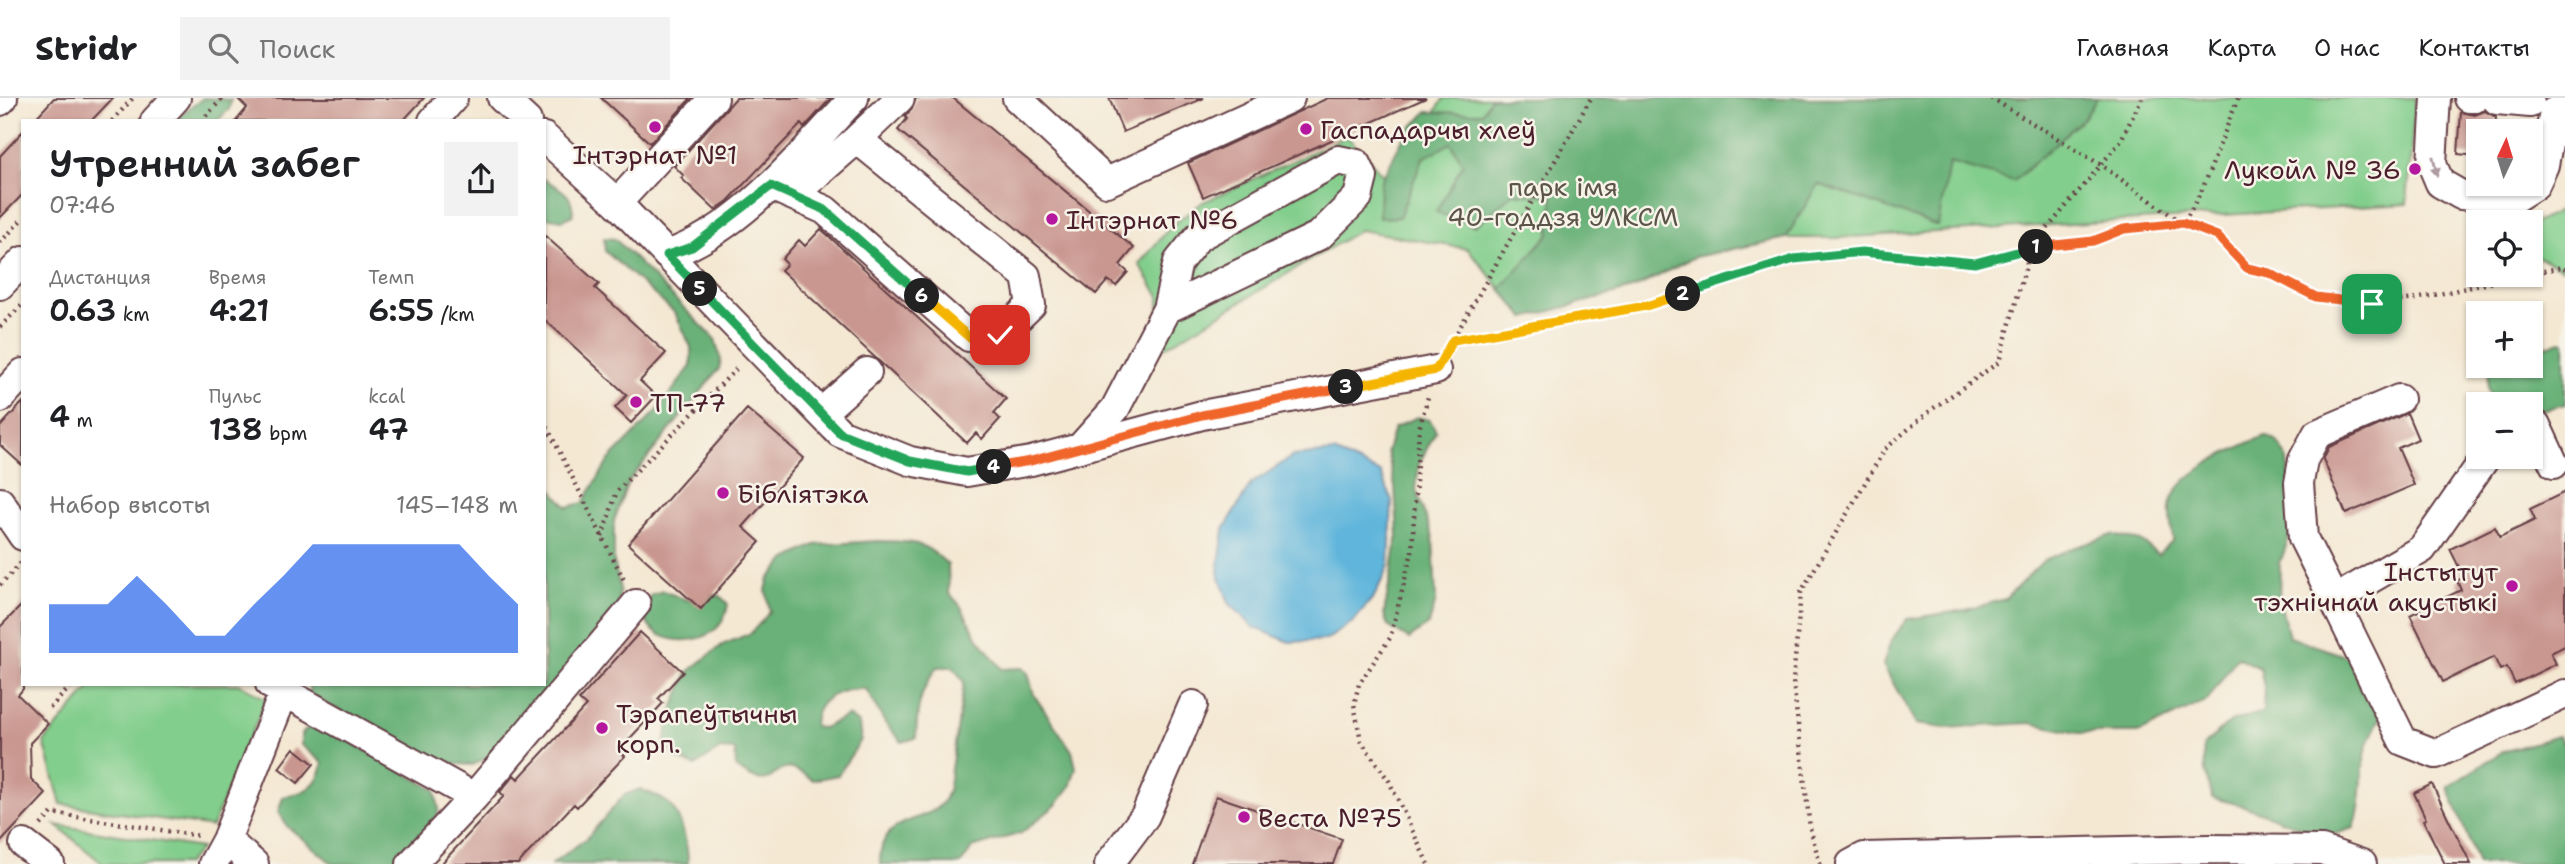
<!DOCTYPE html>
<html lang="ru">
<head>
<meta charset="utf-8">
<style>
	:root { --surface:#fff; --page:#f2f2f2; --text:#202124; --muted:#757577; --line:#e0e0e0; --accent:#2563eb }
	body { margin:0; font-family:"Shantell Sans",sans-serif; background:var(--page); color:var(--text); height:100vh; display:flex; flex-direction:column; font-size:26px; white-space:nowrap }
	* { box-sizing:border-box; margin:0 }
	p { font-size:23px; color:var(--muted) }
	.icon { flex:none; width:38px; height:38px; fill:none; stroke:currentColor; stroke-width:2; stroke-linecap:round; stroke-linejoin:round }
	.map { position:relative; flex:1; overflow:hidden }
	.drawer { position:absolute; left:21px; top:21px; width:525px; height:567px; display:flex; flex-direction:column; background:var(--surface); border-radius:0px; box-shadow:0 2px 5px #0004 }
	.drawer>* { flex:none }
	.needle { width:46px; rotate:4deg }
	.tools { position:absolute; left:2466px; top:21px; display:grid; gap:14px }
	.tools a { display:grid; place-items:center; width:77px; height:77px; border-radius:0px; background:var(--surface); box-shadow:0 2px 5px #0004; font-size:35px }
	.pin { position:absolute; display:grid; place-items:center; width:60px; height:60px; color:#fff; margin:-30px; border-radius:14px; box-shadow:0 4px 10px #0006 }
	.km { position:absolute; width:35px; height:35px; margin:-18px; border-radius:50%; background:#222; color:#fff; font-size:19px; line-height:35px; text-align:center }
	.round { display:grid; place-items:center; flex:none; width:74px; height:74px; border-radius:0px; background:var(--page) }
	.headline { display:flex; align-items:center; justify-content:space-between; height:119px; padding:0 28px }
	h1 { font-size:38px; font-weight:600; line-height:52px }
	.stats { display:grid; grid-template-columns:repeat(3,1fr); gap:10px; height:119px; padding:7px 28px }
	.stats div { display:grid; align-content:center }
	.stats b { font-size:30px; font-weight:600 }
	.stats small { font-size:19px; font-weight:400 }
	.stats p { font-size:19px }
	.chart { height:196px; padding:14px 28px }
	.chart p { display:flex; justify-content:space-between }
	.chart svg { width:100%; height:126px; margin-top:7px; fill:var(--accent); opacity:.7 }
	header { display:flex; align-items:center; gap:42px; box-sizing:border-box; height:98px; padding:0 35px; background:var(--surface); border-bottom:2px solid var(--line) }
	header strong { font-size:33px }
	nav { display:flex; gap:38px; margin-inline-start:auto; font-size:24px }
	.search { width:490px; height:63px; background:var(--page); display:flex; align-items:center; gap:18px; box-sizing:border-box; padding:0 24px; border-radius:0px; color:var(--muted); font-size:26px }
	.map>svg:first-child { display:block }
</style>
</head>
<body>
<header>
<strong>Stridr</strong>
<div class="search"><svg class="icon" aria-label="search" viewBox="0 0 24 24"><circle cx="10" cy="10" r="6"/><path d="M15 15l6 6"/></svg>Поиск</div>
<nav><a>Главная</a><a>Карта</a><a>О нас</a><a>Контакты</a></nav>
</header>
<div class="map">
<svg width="2565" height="766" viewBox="0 0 2565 766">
	<rect width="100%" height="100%" fill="#f7f3e8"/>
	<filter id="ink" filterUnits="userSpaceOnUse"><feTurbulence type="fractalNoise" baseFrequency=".0143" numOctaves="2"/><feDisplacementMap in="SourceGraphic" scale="14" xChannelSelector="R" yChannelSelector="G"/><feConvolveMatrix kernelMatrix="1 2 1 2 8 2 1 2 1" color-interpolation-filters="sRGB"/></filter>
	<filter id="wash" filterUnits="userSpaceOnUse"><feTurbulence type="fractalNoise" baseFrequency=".00686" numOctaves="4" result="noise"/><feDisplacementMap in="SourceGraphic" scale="28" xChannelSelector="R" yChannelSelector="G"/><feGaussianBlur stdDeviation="1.57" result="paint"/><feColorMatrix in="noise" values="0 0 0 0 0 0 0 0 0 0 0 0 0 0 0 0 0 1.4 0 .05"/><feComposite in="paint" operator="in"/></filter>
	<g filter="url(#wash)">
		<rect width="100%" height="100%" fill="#f4e8d3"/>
		<path fill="#82ce8c" stroke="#66765c" stroke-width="2" d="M1444 0H2415L2407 106 1836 140H1786L1694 159 1635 190 1525 220 1468 151 1360 132 1159 253V198L1139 166 1172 127 1203 104 1347 38 1390 85Z
			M2565 110V172L2536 158 2531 146V127Z
			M93 586H240L266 601 212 729 61 706 44 644Z
			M56 727 201 750 187 766H103Z"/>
		<path fill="#69b178" stroke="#5a6852" stroke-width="2" d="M203 0 231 2 229 11 217 23H173Z
			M1491 0H2097L2085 19 2014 83 1949 65 1938 128 1818 86 1786 140 1694 159 1635 190 1525 220 1500 191 1549 136 1553 98 1513 95 1475 128 1436 114 1463 66 1451 45 1423 60 1399 119 1379 120 1380 85 1405 36 1427 14 1482 15Z
			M544 81C562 92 573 95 573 117L562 122 544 119Z
			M604 140 615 141 715 241 721 262 719 271 628 384 614 423V464L620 491 618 509 502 652 473 667 439 665 310 597 309 586H544V373L549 388 567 409 583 405 609 362 657 313 691 268V249L675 215 605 153Z
			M2560 243 2565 244V306L2531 315 2530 306H2496L2488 291 2489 272 2496 268H2530L2531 254Z
			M1417 319 1430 322 1436 333 1419 366 1416 392 1433 439 1436 502 1429 526 1409 541 1388 528 1384 516 1398 437 1395 389 1387 353 1394 330Z
			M2265 338 2276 343 2286 357 2296 420 2280 465 2279 502 2289 539 2349 559 2382 616C2376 629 2367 643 2365 658 2360 683 2363 705 2354 730L2326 739 2241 707 2212 700 2205 673 2203 648 2230 624 2263 614 2264 589 2260 570 2237 559 2208 602 2138 635H2078L2031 625 1945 630 1916 626 1883 567 1891 543 1907 521 1966 512 2005 501 2044 462 2073 450 2112 437 2141 443 2158 457 2173 442C2172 432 2169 420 2170 409 2173 376 2238 349 2265 338Z
			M877 443C912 444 922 441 948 467L949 495 960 507 977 539 1002 571 1023 570 1028 575 1034 597 1072 653 1076 670 1070 689 1056 707 1021 735 972 750 961 766H880C878 711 933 730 946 698 950 690 950 679 951 671 956 642 960 613 964 584L953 569H937C919 595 917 610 916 640L902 644 885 625 866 591C840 590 814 600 814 629L823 630 848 618 859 626 861 642 838 677 813 682C803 676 793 667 781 672 776 674 773 680 767 681 756 684 745 675 736 670L735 652 720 651 695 668 678 661 665 646 669 620 688 574 722 547 751 535 770 514 766 492 769 481 785 462 815 447Z
			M663 493 687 502 719 497 728 506C723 555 650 549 645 519 644 511 648 504 651 497Z
			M312 627 328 631 435 692 439 711 435 725 398 766H333L287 728 278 714 283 699C304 695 319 689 323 665L301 647V636Z
			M2558 638 2565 649V766H2478L2448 689 2502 654Z
			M640 691C650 695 662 699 670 707 682 719 688 749 688 766H552L587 740 624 697Z"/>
		<path fill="#5fb5db" stroke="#546a83" stroke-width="2" d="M1334 354 1381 375 1392 403 1389 467 1375 497 1354 523 1326 542 1289 544 1253 529 1229 505 1218 474 1224 431 1251 386 1293 358Z"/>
		<g id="blocks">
			<path fill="#c99790" d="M54 0H113L91 23H33Z
				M237 0H424L403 23H236L247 10Z
				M601 0H691L650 45Z
				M736 0H831L804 30 801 26 728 103 715 112 681 80 684 78 674 68Z
				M916 0H953L1134 150 1120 167 1128 174 1116 188 1108 182 1096 196 898 32 907 21 905 18 912 11Z
				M1109 0H1204L1123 34Z
				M1328 0H1426L1203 99 1188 65Z
				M2485 13 2496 19 2495 33H2478V58L2458 56 2461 14 2475 17Z
				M23 33V96L0 120V58Z
				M821 131 1006 301 994 315 1000 321 982 341 976 335 967 345 781 172 787 166 782 161 799 142 805 148Z
				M544 137 599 186 595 190 666 255 640 283 656 298 631 325 615 310 627 297 544 221Z
				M23 304V368L0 347V329Z
				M747 311 804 360 743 429 760 444 701 511 628 446Z
				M2407 315 2418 341 2398 350 2414 387 2346 416 2323 361 2329 349Z
				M2565 394V548L2551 555 2556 566 2515 586 2507 569 2500 572 2494 559 2443 584 2410 517 2461 492 2457 483 2464 479 2450 451 2495 429 2500 439 2535 422 2530 411Z
				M23 506V591L18 597 48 626 30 645 31 681 46 696 0 745V529Z
				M640 534 683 574 658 601 663 605 619 652 625 658 577 709 574 706 518 766H441L504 698 500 694 514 677 518 681 586 608 579 602Z
				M294 650 314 666 298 685 279 670Z
				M2432 686 2449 722 2471 766H2445L2423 722 2426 721 2414 695Z
				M1216 698 1342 741 1333 766H1192Z"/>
		</g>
	</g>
	<g filter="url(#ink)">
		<use href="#blocks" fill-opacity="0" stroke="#643d44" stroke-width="2"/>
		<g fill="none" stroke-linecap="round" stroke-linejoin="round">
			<defs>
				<path id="minor" d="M502 0 527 23
					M1017 0 1107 84 1290 0
					M2436 0 2432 66 2440 85 2461 97 2513 101 2535 87 2544 67 2554 14 2565 11
					M2469 0H2475
					M2497 2 2530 5
					M0 3 3 0
					M155 23 176 0
					M433 23 453 0
					M544 39 617 105 840 335 910 363 967 374 1031 363 1202 317 1436 272
					M857 41 900 0
					M771 88 825 112 969 239 1000 237 1031 207 1026 178 857 41 793 97
					M617 105 714 0
					M667 157C742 131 801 56 854 0
					M0 187 23 163
					M0 300 23 275
					M821 315 867 274
					M2530 331 2536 327 2554 366
					M1080 350 1115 311 1167 211 1320 137 1358 99 1363 79 1357 66 1338 62 1198 139 1178 164 1167 211
					M2486 359 2422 451 2334 502 2403 643 2436 656 2565 596
					M0 404 23 438
					M2334 502 2303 440 2299 385 2303 362 2317 336 2399 301
					M270 586 474 699
					M226 742 254 766
					M24 746 50 766
					M213 766 226 742 287 586
					M411 766 474 699 636 506
					M1109 766 1145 718 1193 607
					M1851 766 1864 759 2208 751 2322 752 2362 766"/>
			</defs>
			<use href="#minor" stroke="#643d44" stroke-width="32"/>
			<path stroke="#643d44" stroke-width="4.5" stroke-dasharray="2 5" stroke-linecap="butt" d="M1991 0 2101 67 2182 125
				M2238 0 2203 90 2183 126 2217 138 2247 170 2269 175 2316 199 2372 206 2416 201 2526 177
				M112 23 133 0
				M201 23 223 0
				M0 145 23 120
				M2530 176 2562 169 2565 171
				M0 229 23 206
				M1454 242 1646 208 1794 161 1862 154 1975 165 2031 150 2093 143 2124 131 2183 126
				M1447 252 1591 0
				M544 323 625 484
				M602 439 617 393 739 268
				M0 487 23 463
				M50 610 73 586
				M41 727 52 715 200 738
				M1428 766 1389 683 1361 643 1354 606 1359 586 1390 540 1412 454 1419 331 1428 299
				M1820 766 1810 730 1793 583 1801 494 1885 351 1931 312 1999 264 2031 150 2120 44 2142 0"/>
			<use href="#minor" stroke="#fff" stroke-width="28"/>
		</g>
		<defs><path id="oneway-solid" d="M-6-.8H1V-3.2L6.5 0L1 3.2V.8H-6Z" transform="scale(1.75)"/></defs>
		<use fill="#ae9aa0" href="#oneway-solid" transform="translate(2435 68) rotate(78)"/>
	</g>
	<g fill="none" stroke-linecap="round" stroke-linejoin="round" filter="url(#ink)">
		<defs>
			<path id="split-1" d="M2036 149 2093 143 2124 131 2183 125 2217 138 2247 170 2269 175 2316 199 2372 206"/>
			<path id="split-2" d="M1683 196 1794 161 1862 154 1975 165 2036 149"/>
			<path id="split-3" d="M1346 289 1436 272 1453 242 1646 208 1683 196"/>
			<path id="split-4" d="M994 369 1031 363 1202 317 1346 289"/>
			<path id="split-5" d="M700 191 840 335 910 363 967 374 994 369"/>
			<path id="split-6" d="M700 191 667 157 692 149 771 88 825 112 922 198"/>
			<path id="split-7" d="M922 198 969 239 1000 237"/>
		</defs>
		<use href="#split-1" stroke="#fff" stroke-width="14"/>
		<use href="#split-2" stroke="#fff" stroke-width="14"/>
		<use href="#split-3" stroke="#fff" stroke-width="14"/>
		<use href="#split-4" stroke="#fff" stroke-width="14"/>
		<use href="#split-5" stroke="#fff" stroke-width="14"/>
		<use href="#split-6" stroke="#fff" stroke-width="14"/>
		<use href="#split-7" stroke="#fff" stroke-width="14"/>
		<use href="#split-1" stroke="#f0652b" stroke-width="9"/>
		<use href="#split-2" stroke="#22a559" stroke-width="9"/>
		<use href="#split-3" stroke="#f5b400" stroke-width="9"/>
		<use href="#split-4" stroke="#f0652b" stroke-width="9"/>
		<use href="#split-5" stroke="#22a559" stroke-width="9"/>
		<use href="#split-6" stroke="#22a559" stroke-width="9"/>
		<use href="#split-7" stroke="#f5b400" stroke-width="9"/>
	</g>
	<g fill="#b5179e" stroke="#f7f3e8" stroke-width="2.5">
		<circle cx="655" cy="29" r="7"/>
		<circle cx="1306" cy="31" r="7"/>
		<circle cx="2415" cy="71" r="7"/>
		<circle cx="1052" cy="121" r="7"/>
		<circle cx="636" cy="304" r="7"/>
		<circle cx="723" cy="395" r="7"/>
		<circle cx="2512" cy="488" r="7"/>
		<circle cx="602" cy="630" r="7"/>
		<circle cx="1244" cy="719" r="7"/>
	</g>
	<g text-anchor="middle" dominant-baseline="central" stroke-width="5" stroke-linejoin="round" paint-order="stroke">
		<g font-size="26" fill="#4a1f2b" stroke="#f7f3e8" text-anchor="start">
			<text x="1320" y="31">Гаспадарчы хлеў</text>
			<text x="655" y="56" text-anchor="middle">Інтэрнат №1</text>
			<text x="2401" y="71" text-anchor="end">Лукойл № 36</text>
			<text x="1066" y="121">Інтэрнат №6</text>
			<text x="650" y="304">ТП-77</text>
			<text x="737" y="395">Бібліятэка</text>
			<text x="2498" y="473" text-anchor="end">Інстытут<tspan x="2498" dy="30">тэхнічнай акустыкі</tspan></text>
			<text x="616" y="615">Тэрапеўтычны<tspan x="616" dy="30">корп.</tspan></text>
			<text x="1258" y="719">Веста №75</text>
		</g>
		<g font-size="26" fill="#5b5448" stroke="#f7f3e8">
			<text x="1563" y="88">парк імя<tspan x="1563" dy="30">40-годдзя УЛКСМ</tspan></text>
		</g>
	</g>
</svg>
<div class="tools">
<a><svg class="needle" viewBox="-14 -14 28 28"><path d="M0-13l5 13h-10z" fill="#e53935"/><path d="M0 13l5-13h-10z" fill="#757577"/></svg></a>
<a><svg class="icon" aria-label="locate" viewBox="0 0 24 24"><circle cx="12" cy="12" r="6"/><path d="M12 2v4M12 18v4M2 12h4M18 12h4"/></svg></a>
<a>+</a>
<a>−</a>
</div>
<div class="pin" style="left:2372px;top:206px;background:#1e9e55"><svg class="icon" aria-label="arrive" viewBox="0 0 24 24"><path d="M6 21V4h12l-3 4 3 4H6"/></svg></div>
<div class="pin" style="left:1000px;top:237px;background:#d93025"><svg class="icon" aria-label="check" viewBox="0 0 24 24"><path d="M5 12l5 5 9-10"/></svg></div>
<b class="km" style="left:2036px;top:149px">1</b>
<b class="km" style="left:1683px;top:196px">2</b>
<b class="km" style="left:1346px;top:289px">3</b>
<b class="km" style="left:994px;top:369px">4</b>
<b class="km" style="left:700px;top:191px">5</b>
<b class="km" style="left:922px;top:198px">6</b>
<section class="drawer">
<div class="headline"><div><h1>Утренний забег</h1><p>07:46</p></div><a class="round"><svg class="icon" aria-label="share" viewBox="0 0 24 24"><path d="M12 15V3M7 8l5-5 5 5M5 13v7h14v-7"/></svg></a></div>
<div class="stats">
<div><p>Дистанция</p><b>0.63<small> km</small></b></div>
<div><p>Время</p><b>4:21</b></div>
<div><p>Темп</p><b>6:55<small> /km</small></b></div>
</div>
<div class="stats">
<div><b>4<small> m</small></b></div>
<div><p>Пульс</p><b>138<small> bpm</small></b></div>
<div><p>kcal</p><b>47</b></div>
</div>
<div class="chart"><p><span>Набор высоты</span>145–148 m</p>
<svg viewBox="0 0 160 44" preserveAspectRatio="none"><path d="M0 44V27L10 27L20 27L30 17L40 27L50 38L60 38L70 27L80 17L90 6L100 6L110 6L120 6L130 6L140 6L150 17L160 27V44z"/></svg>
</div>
</section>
</div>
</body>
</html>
